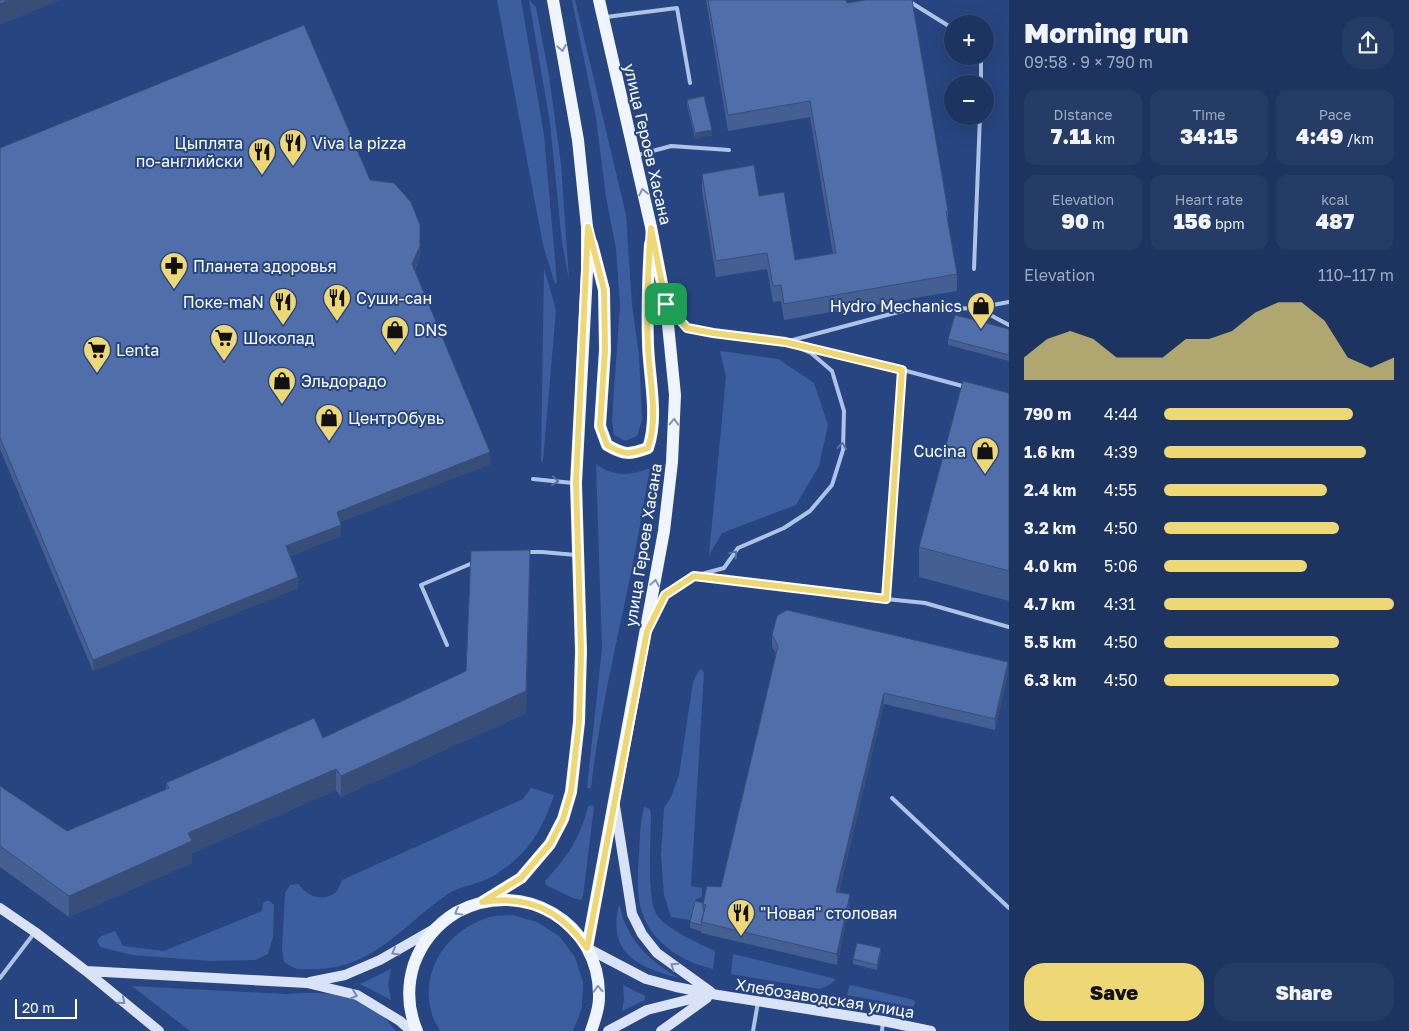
<!DOCTYPE html>
<html lang="en">
<head>
<meta charset="utf-8">
<style>
	:root { --surface:#1d3461; --page:#253c67; --text:#f1f3f6; --muted:#a0aabd; --line:#3b4f76; --accent:#eed875 }
	body { margin:0; font-family:"Golos Text",sans-serif; background:var(--page); color:var(--text); height:100vh; display:flex; flex-direction:column; font-size:19px; white-space:nowrap }
	* { box-sizing:border-box; margin:0 }
	p { font-size:16px; color:var(--muted) }
	.icon { flex:none; width:28px; height:28px; fill:none; stroke:currentColor; stroke-width:2; stroke-linecap:round; stroke-linejoin:round }
	.map { position:relative; flex:1; overflow:hidden }
	.details { display:flex; flex-direction:column; background:var(--surface); width:400px }
	.details>* { flex:none }
	.fabs { position:absolute; left:944px; top:15px; display:grid; gap:10px }
	.fabs a { display:grid; place-items:center; width:50px; height:50px; border-radius:50%; background:var(--surface); box-shadow:0 5px 20px #0002,0 0 0 1px var(--line); font-size:25px }
	.scale { position:absolute; left:15px; bottom:12px; width:62px; box-sizing:border-box; padding-left:5px; border:2px solid #fff; border-top:0; font-size:14px; line-height:18px; white-space:nowrap; color:#fff; -webkit-text-stroke:4px #274581; paint-order:stroke }
	.pin { position:absolute; display:grid; place-items:center; width:42px; height:42px; color:#fff; margin:-21px; border-radius:10px; box-shadow:0 2px 8px #0006 }
	.round { display:grid; place-items:center; flex:none; width:52px; height:52px; border-radius:20px; background:var(--page) }
	.head { display:flex; align-items:center; justify-content:space-between; height:85px; padding:0 15px }
	h1 { font-size:28px; font-weight:800; line-height:38px }
	.stats { display:grid; grid-template-columns:repeat(3,1fr); gap:8px; height:85px; padding:5px 15px }
	.stats div { display:grid; align-content:center; border-radius:12px; background:var(--page); text-align:center }
	.stats b { font-size:21px; font-weight:800 }
	.stats small { font-size:14px; font-weight:400 }
	.stats p { font-size:14px }
	.chart { height:140px; padding:10px 15px }
	.chart p { display:flex; justify-content:space-between }
	.chart svg { width:100%; height:90px; margin-top:5px; fill:var(--accent); opacity:.7 }
	.button { display:flex; gap:10px; margin-top:auto; padding:10px 15px }
	.button a { flex:1; height:58px; border-radius:20px; background:var(--accent); color:#111; font-size:20px; font-weight:800; line-height:58px; text-align:center }
	.button a+a { background:var(--page); color:var(--text) }
	ul { padding:0 15px; list-style:none; font-size:16px }
	li { display:grid; grid-template-columns:80px 60px 1fr; align-items:center; height:38px }
	li i { height:12px; border-radius:6px; background:var(--accent) }
	main { display:flex; flex:1; min-height:0 }
	.map>svg:first-child { display:block }
</style>
</head>
<body>
<main>
<div class="map">
<svg width="1009" height="1031" viewBox="0 0 1009 1031">
	<rect width="100%" height="100%" fill="#274581"/>
	<path fill="#3c5e9f" d="M497 0H521L544 135 557 283 555 284 543 245Z
		M529 0 536 7 549 76 561 164 569 280 562 243 550 123Z
		M572 0H575L626 215 632 305 639 355 642 420 637 436 625 441 614 435 612 420 620 305 616 248 606 197 596 118Z
		M544 268 556 310 543 461 541 462Z
		M720 351 778 359 814 383 828 425 819 466 796 505 722 533 709 555 726 377Z
		M596 464C614 477 629 476 650 468 645 494 641 521 636 547 621 627 600 706 591 788H587L602 648Z
		M700 669 704 672 691 886 702 888V897L696 899 690 920 671 917 664 895 661 855 664 808 671 797 679 775 693 682Z
		M531 788 554 795C547 816 539 835 523 852 512 864 496 876 480 882 471 885 460 887 451 892 406 921 375 969 315 969 300 969 296 971 284 962L282 949 285 893 290 885 299 884C306 897 325 903 337 891 339 888 341 883 342 880L523 799Z
		M591 805 594 807 583 896 581 900C571 899 556 889 546 885L545 881C568 856 579 840 588 807Z
		M644 807 650 809 651 816C651 837 646 899 657 915 666 929 700 944 715 951L713 969C678 961 645 938 639 900 637 885 638 868 639 853 640 838 640 822 644 807Z
		M266 901H270L274 905 273 937 268 954 255 960 211 961 132 955 100 947 97 941 101 936 115 931 123 946 164 951 262 911 263 903Z
		M619 905C622 910 622 918 625 923 636 949 655 964 679 978 638 967 607 954 619 905Z
		M513 915 537 922 559 936 575 957 583 982 582 1008 573 1031H440C437 1025 433 1019 432 1014 419 971 447 931 487 918 495 915 505 916 513 915Z
		M733 954 836 979 828 986 820 989 731 974Z
		M391 969 388 984 391 1000 360 984Z
		M623 985 645 996V1000L622 1011 624 1000Z
		M851 985 914 1000 915 1004 913 1007 847 995 849 986Z
		M132 986 287 994C315 992 355 991 377 1011 384 1017 390 1024 396 1031H190Z"/>
	<g fill="none" stroke-linecap="round" stroke-linejoin="round">
		<path stroke="#afc3e6" stroke-width="4" d="M907 0 952 28
			M606 17 677 8 690 83
			M981 84V56
			M638 155 671 146 729 150
			M974 269 980 116
			M977 308 1009 302
			M785 342 906 310 977 308 1009 325
			M903 370 966 387
			M533 479 573 483
			M526 552H542L576 555
			M696 576 886 599 903 370 796 344
			M886 599 925 603 1009 627
			M653 618 665 595 681 583 694 576 724 568 738 548 784 528 810 511 832 485 843 450 844 411 832 371 811 353 785 342 713 333 687 327 671 309
			M447 645 421 585 475 562
			M892 798 1009 908
			M0 978 35 932
			M753 1031 758 1002
			M882 1031 883 1021"/>
		<path stroke="#d9e2f6" stroke-width="10" d="M615 806 632 914 642 934 657 953 711 992
			M0 908 35 932 86 971 159 1031
			M587 948 646 979 676 987 718 995 883 1021 931 1031
			M86 971 307 983 357 995 400 1021 411 1031
			M310 982 345 975 380 960 434 929
			M608 1031 647 1010 711 994
			M661 1031 707 998"/>
		<path stroke="#f0f4fd" stroke-width="12" d="M592 244 604 290 605 350 600 426 607 445C624 455 629 455 648 448 659 416 649 378 648 344 647 311 648 277 650 244
			M482 902 521 878 550 844 563 819 571 792 579 722 581 651 576 483 587 273V227L578 140 553 0
			M587 948 664 531 672 462 675 395 666 304 651 227 599 0
			M417 1031C408 1010 407 986 414 964 422 942 437 924 457 912 522 877 601 922 599 998 599 1009 595 1020 591 1031"/>
	</g>
	<path fill="#455f92" d="M706 0H846L847 3 948 211V225L957 274V291L784 320 781 301 773 302 767 269 716 277 702 191V174L759 196 795 260 833 254 810 117 728 131Z
		M687 100 712 135 695 139 687 105Z
		M0 148 370 180 420 257 415 270 490 464 340 522 341 536 290 556 298 588 93 671 0 449Z
		M1009 329V361L948 345V339Z
		M1009 393V601L919 577V547Z
		M530 571 526 713 341 797 336 790 192 853V863L69 917 0 867V786L67 831 166 790V783L323 738 466 671Z
		M772 635 1008 673 995 730 884 704 839 892 850 905 837 965 701 933V931L690 928V922L703 903 721 887 776 654 772 646Z
		M881 954 877 970 853 964V959Z"/>
	<path fill="#384e77" d="M9 0H60L0 25V4Z
		M712 130V135L695 139V133Z
		M420 246V257L412 275V264Z
		M490 452V464L337 523V512Z
		M341 525V536L286 557V546Z
		M530 550 526 713 341 797V776L526 691Z
		M298 577V588L93 671V660Z
		M1008 662V673L995 730V719Z
		M884 693V704L836 903V892Z
		M336 769V790L192 853V863L69 917V896L188 833Z
		M850 894V905L837 965V954Z
		M881 948V954L877 970V965Z"/>
	<path fill="#506faa" stroke="#384e77" d="M0 0H9L0 4Z
		M708 0H846L847 3 866 0H912L948 211H946L957 274 784 304 781 285 773 286 767 253 716 261 702 174 754 165 759 196 784 192 795 260 836 253 810 101 728 115Z
		M304 25 370 180 394 183 411 202 420 225V246L412 264 490 452 337 512 341 525 286 546 298 577 93 660 0 438V148Z
		M704 96 712 130 695 133 687 100Z
		M955 315 1009 329V355L948 339Z
		M963 381 1009 393V571L919 547Z
		M530 550 526 691 341 776 336 769 188 833 192 841 69 896 0 846V786L67 831 169 788 166 783 314 718 323 738 466 671 471 551Z
		M787 610 1008 662 995 719 884 693 836 892 850 894 837 954 701 922 706 905 703 904 707 886 721 887 778 646 772 635 777 616Z
		M695 901 703 903V909L704 910 701 925 690 922Z
		M857 943 881 948 877 965 853 959Z"/>
	<defs><path id="oneway-chevron" d="M-2-3.5L2.5 0L-2 3.5" fill="none" stroke-width="1.6" stroke-linecap="round" stroke-linejoin="round" transform="scale(1.25)"/></defs>
	<g stroke="#8194b9">
		<use href="#oneway-chevron" transform="translate(562 48) rotate(80)"/>
		<use href="#oneway-chevron" transform="translate(643 192) rotate(-102)"/>
		<use href="#oneway-chevron" transform="translate(674 422) rotate(-88)"/>
		<use href="#oneway-chevron" transform="translate(655 583) rotate(-80)"/>
		<use href="#oneway-chevron" transform="translate(458 912) rotate(151)"/>
		<use href="#oneway-chevron" transform="translate(598 989) rotate(-93)"/>
	</g>
	<g stroke="#5771a4">
		<use href="#oneway-chevron" transform="translate(842 446) rotate(-84)"/>
		<use href="#oneway-chevron" transform="translate(555 481) rotate(6)"/>
		<use href="#oneway-chevron" transform="translate(734 554) rotate(-50)"/>
	</g>
	<g stroke="#778cb6">
		<use href="#oneway-chevron" transform="translate(395 952) rotate(150)"/>
		<use href="#oneway-chevron" transform="translate(674 966) rotate(-146)"/>
		<use href="#oneway-chevron" transform="translate(354 995) rotate(19)"/>
		<use href="#oneway-chevron" transform="translate(122 1001) rotate(39)"/>
	</g>
	<g fill="none" stroke-linecap="round" stroke-linejoin="round">
		<defs>
			<path id="route" d="M588 227 604 290 605 350 600 426 607 445C624 455 629 455 648 448 659 416 649 379 648 346 646 306 648 267 651 228L666 304 687 328 713 333 785 342 902 370 886 599 694 576 665 595 647 631 587 948C560 910 529 895 482 902L521 878 550 844 563 819 571 792 579 722 581 651 576 483Z"/>
		</defs>
		<use href="#route" stroke="#fff" stroke-width="10"/>
		<use href="#route" stroke="#eed875" stroke-width="6"/>
	</g>
	<defs>
		<symbol id="restaurant-pin" viewBox="-11 -11 22 30"><path d="M0 17L-7.5 6A9.5 9.5 0 1 1 7.5 6Z" fill="#eed875" stroke="#274581"/><path d="M-5-6h1v4h1v-4h1v4h1v-4h1v5L-1.5 .5V6h-2V.5L-5-1ZM5-6V6H3V1.5H1.5Q1.5-4 5-6Z" fill="#111"/></symbol>
		<symbol id="pharmacy-pin" viewBox="-11 -11 22 30"><path d="M0 17L-7.5 6A9.5 9.5 0 1 1 7.5 6Z" fill="#eed875" stroke="#274581"/><path d="M-2-6h4v4h4v4h-4v4h-4v-4h-4v-4h4Z" fill="#111"/></symbol>
		<symbol id="shop-pin" viewBox="-11 -11 22 30"><path d="M0 17L-7.5 6A9.5 9.5 0 1 1 7.5 6Z" fill="#eed875" stroke="#274581"/><path d="M-5-2.5h2.3a2.7 3.5 0 0 1 5.4 0H5L5.5 6h-11ZM-1.5-2.5h3a1.5 2.3 0 0 0-3 0Z" fill="#111"/></symbol>
		<symbol id="supermarket-pin" viewBox="-11 -11 22 30"><path d="M0 17L-7.5 6A9.5 9.5 0 1 1 7.5 6Z" fill="#eed875" stroke="#274581"/><path d="M-6-5.5h2.5l.6 2H6L4.5 2H-2.5L-4.4-4H-6ZM-1.5 3.2a1.3 1.3 0 1 0 .1 0ZM3 3.2a1.3 1.3 0 1 0 .1 0Z" fill="#111"/></symbol>
	</defs>
	<g fill-rule="evenodd">
		<use href="#restaurant-pin" x="277" y="127" width="32" height="43"/>
		<use href="#restaurant-pin" x="246" y="136" width="32" height="43"/>
		<use href="#pharmacy-pin" x="158" y="250" width="32" height="43"/>
		<use href="#restaurant-pin" x="321" y="282" width="32" height="43"/>
		<use href="#restaurant-pin" x="267" y="286" width="32" height="43"/>
		<use href="#shop-pin" x="965" y="290" width="32" height="43"/>
		<use href="#shop-pin" x="379" y="314" width="32" height="43"/>
		<use href="#supermarket-pin" x="208" y="322" width="32" height="43"/>
		<use href="#supermarket-pin" x="81" y="334" width="32" height="43"/>
		<use href="#shop-pin" x="266" y="365" width="32" height="43"/>
		<use href="#shop-pin" x="313" y="402" width="32" height="43"/>
		<use href="#shop-pin" x="969" y="435" width="32" height="43"/>
		<use href="#restaurant-pin" x="725" y="897" width="32" height="43"/>
	</g>
	<g text-anchor="middle" dominant-baseline="central" stroke-width="4" stroke-linejoin="round" paint-order="stroke">
		<g font-size="16" fill="#fff" stroke="#274581" text-anchor="start">
			<text x="243" y="143" text-anchor="end">Цыплята<tspan x="243" dy="18">по-английски</tspan></text>
			<text x="312" y="143">Viva la pizza</text>
			<text x="193" y="266">Планета здоровья</text>
			<text x="356" y="298">Суши-сан</text>
			<text x="264" y="302" text-anchor="end">Поке-maN</text>
			<text x="962" y="306" text-anchor="end">Hydro Mechanics</text>
			<text x="414" y="330">DNS</text>
			<text x="243" y="338">Шоколад</text>
			<text x="116" y="350">Lenta</text>
			<text x="301" y="381">Эльдорадо</text>
			<text x="348" y="418">ЦентрОбувь</text>
			<text x="966" y="451" text-anchor="end">Cucina</text>
			<text x="760" y="913">"Новая" столовая</text>
		</g>
		<g font-size="16" fill="#fff" stroke="#274581">
			<text transform="translate(648 144) rotate(77)">улица Героев Хасана</text>
			<text transform="translate(643 545) rotate(-81)">улица Героев Хасана</text>
			<text transform="translate(825 998) rotate(9)">Хлебозаводская улица</text>
		</g>
	</g>
</svg>
<div class="fabs">
<a>+</a>
<a>−</a>
</div>
<div class="scale">20 m</div>
<div class="pin" style="left:666px;top:304px;background:#1e9e55"><svg class="icon" aria-label="arrive" viewBox="0 0 24 24"><path d="M6 21V4h12l-3 4 3 4H6"/></svg></div>
</div>
<section class="details">
<div class="head"><div><h1>Morning run</h1><p>09:58 · 9 × 790 m</p></div><a class="round"><svg class="icon" aria-label="share" viewBox="0 0 24 24"><path d="M12 15V3M7 8l5-5 5 5M5 13v7h14v-7"/></svg></a></div>
<div class="stats">
<div><p>Distance</p><b>7.11<small> km</small></b></div>
<div><p>Time</p><b>34:15</b></div>
<div><p>Pace</p><b>4:49<small> /km</small></b></div>
</div>
<div class="stats">
<div><p>Elevation</p><b>90<small> m</small></b></div>
<div><p>Heart rate</p><b>156<small> bpm</small></b></div>
<div><p>kcal</p><b>487</b></div>
</div>
<div class="chart"><p><span>Elevation</span>110–117 m</p>
<svg viewBox="0 0 160 44" preserveAspectRatio="none"><path d="M0 44V33L10 24L20 20L30 24L40 33L50 33L60 33L70 24L80 24L90 20L100 11L110 6L120 6L130 15L140 33L150 38L160 33V44z"/></svg>
</div>
<ul>
<li><b>790 m</b>4:44<i style="width:82%"></i></li>
<li><b>1.6 km</b>4:39<i style="width:88%"></i></li>
<li><b>2.4 km</b>4:55<i style="width:71%"></i></li>
<li><b>3.2 km</b>4:50<i style="width:76%"></i></li>
<li><b>4.0 km</b>5:06<i style="width:62%"></i></li>
<li><b>4.7 km</b>4:31<i style="width:100%"></i></li>
<li><b>5.5 km</b>4:50<i style="width:76%"></i></li>
<li><b>6.3 km</b>4:50<i style="width:76%"></i></li>
</ul>
<div class="button"><a>Save</a><a>Share</a></div>
</section>
</main>
</body>
</html>
